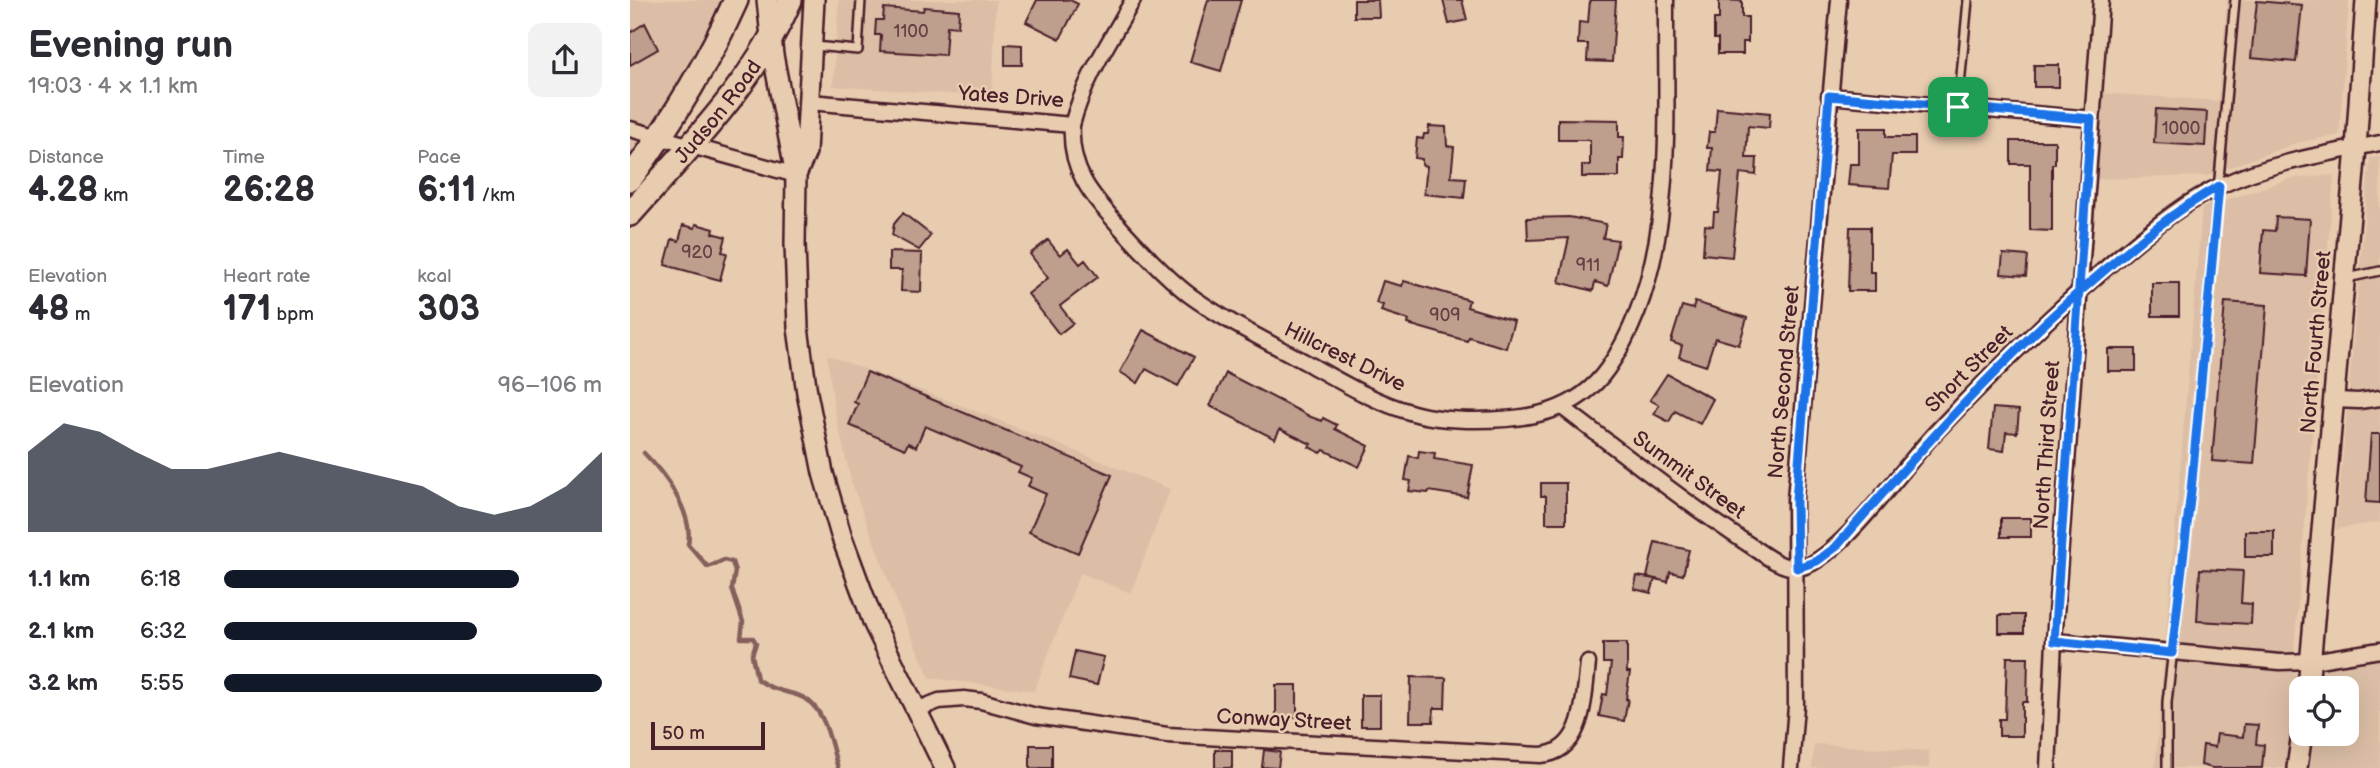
<!DOCTYPE html>
<html lang="en">
<head>
<meta charset="utf-8">
<style>
	:root { --surface:#fff; --page:#f2f2f3; --text:#2b2b33; --muted:#7c7c81; --accent:#111827 }
	body { margin:0; font-family:"Balsamiq Sans",sans-serif; background:var(--page); color:var(--text); height:100vh; display:flex; flex-direction:column; font-size:26px; white-space:nowrap }
	* { box-sizing:border-box; margin:0 }
	p { font-size:23px; color:var(--muted) }
	.icon { flex:none; width:38px; height:38px; fill:none; stroke:currentColor; stroke-width:2; stroke-linecap:round; stroke-linejoin:round }
	.map { position:relative; flex:1; overflow:hidden }
	.panel { display:flex; flex-direction:column; background:var(--surface); width:630px }
	.panel>* { flex:none }
	.buttons { position:absolute; left:1659px; top:676px; display:grid; gap:14px }
	.buttons a { display:grid; place-items:center; width:70px; height:70px; border-radius:14px; background:var(--surface); box-shadow:0 7px 28px #0002; font-size:35px }
	.scale { position:absolute; left:21px; bottom:18px; width:114px; box-sizing:border-box; padding-left:7px; border:4px solid #4a1f2b; border-top:0; font-size:19px; line-height:24px; white-space:nowrap; color:#4a1f2b; -webkit-text-stroke:5px #e8ccaf; paint-order:stroke }
	.pin { position:absolute; display:grid; place-items:center; width:60px; height:60px; color:#fff; margin:-30px; border-radius:14px; box-shadow:0 4px 10px #0006 }
	.round { display:grid; place-items:center; flex:none; width:74px; height:74px; border-radius:14px; background:var(--page) }
	.overview { display:flex; align-items:center; justify-content:space-between; height:119px; padding:0 28px }
	h1 { font-size:38px; font-weight:800; line-height:52px }
	.stats { display:grid; grid-template-columns:repeat(3,1fr); gap:10px; height:119px; padding:7px 28px }
	.stats div { display:grid; align-content:center }
	.stats b { font-size:35px; font-weight:800 }
	.stats small { font-size:19px; font-weight:400 }
	.stats p { font-size:19px }
	.chart { height:196px; padding:14px 28px }
	.chart p { display:flex; justify-content:space-between }
	.chart svg { width:100%; height:126px; margin-top:7px; fill:var(--accent); opacity:.7 }
	ul { padding:0 28px; list-style:none; font-size:23px }
	li { display:grid; grid-template-columns:112px 84px 1fr; align-items:center; height:52px }
	li i { height:18px; border-radius:9px; background:var(--accent) }
	main { display:flex; flex:1; min-height:0 }
	.map>svg:first-child { display:block }
</style>
</head>
<body>
<main>
<section class="panel">
<div class="overview"><div><h1>Evening run</h1><p>19:03 · 4 × 1.1 km</p></div><a class="round"><svg class="icon" aria-label="share" viewBox="0 0 24 24"><path d="M12 15V3M7 8l5-5 5 5M5 13v7h14v-7"/></svg></a></div>
<div class="stats">
<div><p>Distance</p><b>4.28<small> km</small></b></div>
<div><p>Time</p><b>26:28</b></div>
<div><p>Pace</p><b>6:11<small> /km</small></b></div>
</div>
<div class="stats">
<div><p>Elevation</p><b>48<small> m</small></b></div>
<div><p>Heart rate</p><b>171<small> bpm</small></b></div>
<div><p>kcal</p><b>303</b></div>
</div>
<div class="chart"><p><span>Elevation</span>96–106 m</p>
<svg viewBox="0 0 160 44" preserveAspectRatio="none"><path d="M0 44V16L10 6L20 9L30 16L40 22L50 22L60 19L70 16L80 19L90 22L100 25L110 28L120 35L130 38L140 35L150 28L160 16V44z"/></svg>
</div>
<ul>
<li><b>1.1 km</b>6:18<i style="width:78%"></i></li>
<li><b>2.1 km</b>6:32<i style="width:67%"></i></li>
<li><b>3.2 km</b>5:55<i style="width:100%"></i></li>
</ul>
</section>
<div class="map">
<svg width="1750" height="768" viewBox="0 0 1750 768">
	<rect width="100%" height="100%" fill="#e8ccaf"/>
	<filter id="ink" filterUnits="userSpaceOnUse"><feTurbulence type="fractalNoise" baseFrequency=".0143" numOctaves="2"/><feDisplacementMap in="SourceGraphic" scale="14" xChannelSelector="R" yChannelSelector="G"/><feConvolveMatrix kernelMatrix="1 2 1 2 8 2 1 2 1" color-interpolation-filters="sRGB"/></filter>
	<g filter="url(#ink)">
		<path fill="#dbbea5" fill-rule="evenodd" d="M0 0H96L85 25 27 123 0 159Z
			M209 0H366L362 97 203 86Z
			M1597 0H1719L1709 135 1666 143 1576 176 1464 179 1470 93 1588 101Z
			M1750 156V522L1706 529 1740 158Z
			M1704 175 1662 674 1750 659V768H1525L1572 208 1659 179ZM1671 688H1717V733H1671Z
			M197 355 343 410 540 489 501 593 450 573 404 691 300 678 271 613 222 484 205 413Z
			M1184 744 1299 751V768H1182Z"/>
		<g fill="none" stroke-linecap="round" stroke-linejoin="round">
			<path stroke="#855f5c" stroke-width="4.5" d="M14 453C34 473 64 513 58 544L78 567 94 560 102 562 105 571 102 589 113 622 111 638H123L126 643 122 655 127 679C142 690 150 690 167 695 196 704 200 743 208 768"/>
		</g>
		<path fill="#be9e8d" stroke="#4a1f2b" stroke-width="2" d="M407 0H440L448 4 430 39 396 22Z
			M578 0H611L591 71 560 62Z
			M724 0H748L749 17H724Z
			M813 0H832L837 20 819 24Z
			M960 0H986L982 62 957 61 958 44H948L949 22 958 23Z
			M1089 0 1112 1V17H1118V42H1113V54H1088V39H1084V19H1089Z
			M1627 1 1672 5 1666 62 1621 58Z
			M294 7 329 10 328 27 317 26 315 55 250 51 251 35H245L246 20H253L254 8 293 11Z
			M15 23 28 49 0 65V33Z
			M375 44 392 45V65H375Z
			M1404 65H1429V87H1404Z
			M1087 108 1140 113 1139 128 1118 126 1116 158H1127L1126 175 1110 173 1102 257 1073 254 1075 225 1083 226 1084 212H1088L1092 172 1080 171 1082 148H1077L1079 132H1085Z
			M1526 109 1577 112 1575 146 1524 143Z
			M928 119 989 120V137H994L993 159H989V177H952V165H960V140H928Z
			M799 126 816 127 817 146 824 147 821 177 836 178 834 198 794 194 797 166 792 165V159L785 158 787 138 793 139 794 134H798Z
			M1229 128H1256V137H1285V155H1262L1259 188 1218 185 1220 164H1229Z
			M1381 141H1425V164H1422V231L1400 230V164H1381Z
			M273 213 301 235 289 250 262 235 264 224Z
			M939 217 976 224 973 238 988 240 978 286 965 282 963 291 929 282 939 238 898 240 897 218Z
			M1646 217 1680 219 1676 276 1630 273 1633 230 1645 231Z
			M66 224 84 229 83 233 96 237 92 252 97 253 90 280 35 265 42 239 49 241 53 225 65 228Z
			M1220 227H1240V272H1245V291H1218Z
			M418 240 430 255 438 249 450 264 455 260 468 277 430 306 443 323 429 334 398 294 418 278 400 254Z
			M259 252 292 253 291 292 271 291 272 270H259Z
			M1373 254 1398 256 1396 276 1371 274Z
			M753 281 772 286 774 281 839 300 837 307 884 321 876 348 839 337 837 341 778 324 779 320 751 311 753 305 746 303Z
			M1522 283H1549V316H1522Z
			M1065 302 1117 318 1109 345 1085 338 1076 366 1049 357 1052 346 1041 342 1052 306 1063 309Z
			M1595 302 1637 305 1624 464 1582 461Z
			M513 330 564 357 548 386 516 369 508 383 490 372Z
			M1478 349H1506V371H1478Z
			M237 372 482 475 448 553 399 532 416 494 398 486 402 478 388 472 391 467 295 426 286 447 278 443 275 449 219 425 228 404 224 402Z
			M596 373 681 417 692 421 693 418 707 425 705 429 739 446 729 467 694 450 691 453 679 447 681 444 650 429 645 439 580 406Z
			M1037 374 1083 399 1070 424 1045 411 1039 422 1024 414 1029 405 1020 400Z
			M1363 408 1389 410 1387 433 1376 432 1374 451 1359 449Z
			M1741 434H1750V503L1736 502Z
			M789 451 805 453 804 459 843 465 837 497 799 491 798 493 779 491 781 481 775 480 779 456 788 458Z
			M911 483H936V523H916V496H911Z
			M1371 518H1401V537H1371Z
			M1615 531H1644V557H1615Z
			M1025 542 1059 550 1053 575 1040 572 1038 582 1017 577Z
			M1570 569 1613 571 1611 603 1622 604 1621 624 1567 621Z
			M1007 576 1025 579 1021 593 1004 589Z
			M1369 615H1394V633H1369Z
			M973 643H997V672H1000L996 699H998L994 721 969 716 973 694 977 695 981 663H973Z
			M445 651 474 657 467 685 439 679Z
			M1377 657H1398L1397 702H1392V736H1369V719H1375Z
			M781 677 816 678 815 708H804L803 722H780Z
			M646 685H667V717H646Z
			M731 695H750V726H731Z
			M1614 724 1628 725 1626 744 1634 745 1632 768H1582L1571 765 1573 745 1585 747 1587 734 1613 737Z
			M400 745H422V768H400Z
			M585 750H602V768H585Z
			M634 750 650 752 648 768 632 767Z"/>
		<g fill="none" stroke-linecap="round" stroke-linejoin="round">
			<defs>
				<path id="lane" d="M184 46 228 50 231 0
					M1328 107 1338 0
					M1717 278 1750 271
					M1537 768V702L1561 491 1605 0"/>
				<path id="street" d="M1199 96 1461 119
					M180 102 442 125C454 79 480 41 503 0
					M442 125C439 170 461 195 490 227 511 250 533 274 558 294 595 321 637 341 677 363 711 382 746 403 783 413 804 419 825 420 846 420 898 420 947 413 978 368 1049 265 1035 118 1036 0
					M0 129 166 175
					M1704 400 1729 401 1750 398
					M932 407C992 453 1052 500 1115 542 1130 551 1148 568 1167 568 1204 567 1277 462 1305 433 1362 373 1421 315 1484 261 1518 233 1551 203 1592 185 1642 162 1696 154 1750 143
					M1424 641 1650 662 1682 661 1750 650
					M286 710 309 701 334 699 351 701 406 716 537 735 911 755C955 752 954 695 958 663
					M1161 768 1166 706 1165 499 1209 0
					M1418 768 1424 641 1471 0"/>
				<path id="secondary" d="M137 0 143 55 166 175 165 244 168 328 177 393 193 473 211 535 244 624 315 768
					M166 175 176 152 184 0
					M1678 688 1726 148 1736 0
					M1667 768 1672 733"/>
				<g id="primary">
					<path d="M0 179C41 123 78 63 106 0"/>
					<path id="s1" d="M0 214C58 148 125 82 160 0"/>
				</g>
			</defs>
			<use href="#lane" stroke="#4a1f2b" stroke-width="12"/>
			<use href="#street" stroke="#4a1f2b" stroke-width="19"/>
			<use href="#secondary" stroke="#4a1f2b" stroke-width="24"/>
			<use href="#primary" stroke="#4a1f2b" stroke-width="28"/>
			<use href="#lane" stroke="#e8ccaf" stroke-width="7"/>
			<use href="#street" stroke="#e8ccaf" stroke-width="14"/>
			<use href="#secondary" stroke="#e8ccaf" stroke-width="19"/>
			<use href="#primary" stroke="#e8ccaf" stroke-width="23"/>
		</g>
	</g>
	<g fill="none" stroke-linecap="round" stroke-linejoin="round" filter="url(#ink)">
		<defs>
			<path id="route" d="M1328 107 1199 96 1166 499 1167 568 1187 561 1206 547C1289 451 1372 357 1469 275 1507 242 1544 211 1589 186L1561 491 1542 653 1424 641 1461 119 1328 107"/>
		</defs>
		<use href="#route" stroke="#fff" stroke-width="14"/>
		<use href="#route" stroke="#1a73e8" stroke-width="9"/>
	</g>
	<g text-anchor="middle" dominant-baseline="central" stroke-width="5" stroke-linejoin="round" paint-order="stroke">
		<g font-size="18" fill="#673f44">
			<text x="281" y="31">1100</text>
			<text x="1551" y="128">1000</text>
			<text x="67" y="252">920</text>
			<text x="958" y="265">911</text>
			<text x="815" y="315">909</text>
		</g>
		<g font-size="21" fill="#4a1f2b" stroke="#e8ccaf">
			<text transform="translate(381 97) rotate(4)">Yates Drive</text>
			<text stroke="none"><textPath href="#s1" startOffset="135">Judson Road</textPath></text>
			<text transform="translate(1686 342) rotate(-85)">North Fourth Street</text>
			<text transform="translate(715 357) rotate(26)">Hillcrest Drive</text>
			<text transform="translate(1339 369) rotate(-45)">Short Street</text>
			<text transform="translate(1154 382) rotate(-85)">North Second Street</text>
			<text transform="translate(1417 445) rotate(-86)">North Third Street</text>
			<text transform="translate(1059 475) rotate(36)">Summit Street</text>
			<text transform="translate(654 720) rotate(3)">Conway Street</text>
		</g>
	</g>
</svg>
<div class="buttons">
<a><svg class="icon" aria-label="locate" viewBox="0 0 24 24"><circle cx="12" cy="12" r="6"/><path d="M12 2v4M12 18v4M2 12h4M18 12h4"/></svg></a>
</div>
<div class="scale">50 m</div>
<div class="pin" style="left:1328px;top:107px;background:#1e9e55"><svg class="icon" aria-label="arrive" viewBox="0 0 24 24"><path d="M6 21V4h12l-3 4 3 4H6"/></svg></div>
</div>
</main>
</body>
</html>
